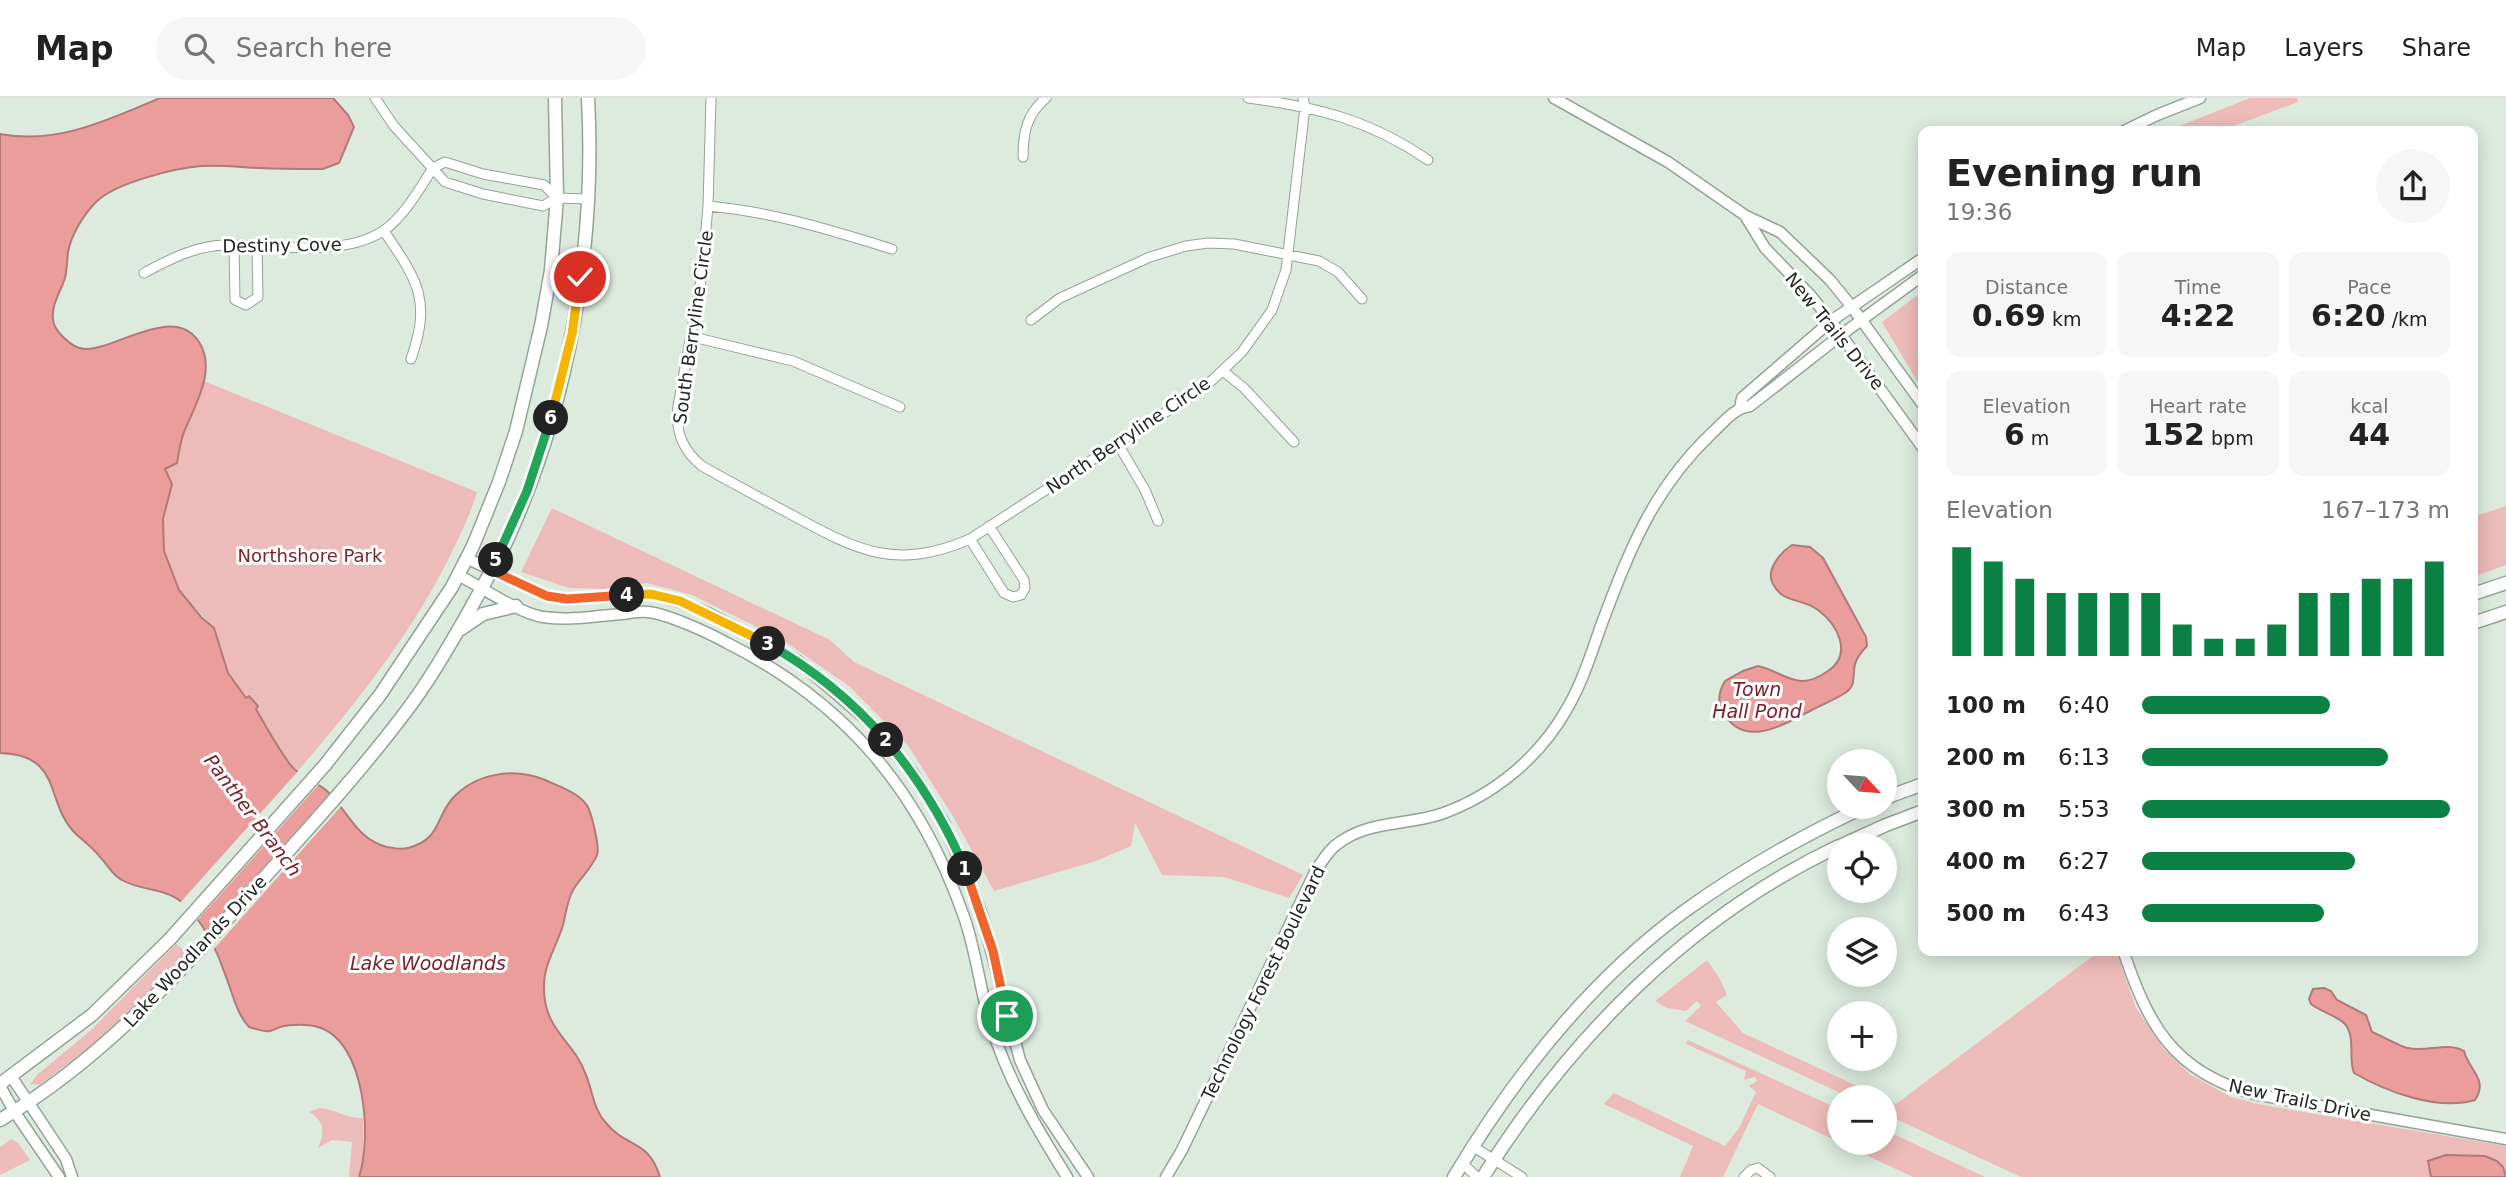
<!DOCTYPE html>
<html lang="en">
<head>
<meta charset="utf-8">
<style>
	:root { --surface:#fff; --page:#f6f6f6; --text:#222; --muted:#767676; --line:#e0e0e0; --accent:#0b8043 }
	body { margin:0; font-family:"DejaVu Sans",sans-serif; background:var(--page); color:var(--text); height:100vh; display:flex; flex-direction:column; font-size:26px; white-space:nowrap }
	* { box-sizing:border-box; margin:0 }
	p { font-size:23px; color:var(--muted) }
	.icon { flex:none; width:38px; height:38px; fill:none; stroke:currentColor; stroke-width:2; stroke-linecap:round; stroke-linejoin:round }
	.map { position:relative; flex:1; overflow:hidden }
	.details { position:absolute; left:1918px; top:28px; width:560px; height:830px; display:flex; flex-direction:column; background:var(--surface); border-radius:14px; box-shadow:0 4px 18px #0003 }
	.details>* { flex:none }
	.needle { width:46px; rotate:116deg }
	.controls { position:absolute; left:1827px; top:651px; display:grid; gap:14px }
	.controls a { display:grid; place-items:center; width:70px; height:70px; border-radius:50%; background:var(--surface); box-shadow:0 4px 18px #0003; font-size:35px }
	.pin { position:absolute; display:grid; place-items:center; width:60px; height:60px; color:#fff; margin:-30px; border:4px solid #fff; border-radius:50%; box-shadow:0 2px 7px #0007 }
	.km { position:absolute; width:35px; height:35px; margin:-18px; border-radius:50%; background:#222; color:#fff; font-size:19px; line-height:35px; text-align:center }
	.round { display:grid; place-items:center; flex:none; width:74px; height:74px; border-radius:37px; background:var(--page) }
	.headline { display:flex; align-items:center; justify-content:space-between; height:119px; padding:0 28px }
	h1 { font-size:38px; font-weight:600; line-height:52px }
	.stats { display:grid; grid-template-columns:repeat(3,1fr); gap:10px; height:119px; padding:7px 28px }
	.stats div { display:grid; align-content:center; border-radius:14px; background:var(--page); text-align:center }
	.stats b { font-size:30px; font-weight:600 }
	.stats small { font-size:19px; font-weight:400 }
	.stats p { font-size:19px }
	.chart { height:196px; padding:14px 28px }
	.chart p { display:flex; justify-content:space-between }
	.chart svg { width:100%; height:126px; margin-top:7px; stroke:var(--accent); stroke-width:6 }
	ul { padding:0 28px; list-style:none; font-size:23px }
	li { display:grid; grid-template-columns:112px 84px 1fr; align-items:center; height:52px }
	li i { height:18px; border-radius:9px; background:var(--accent) }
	header { display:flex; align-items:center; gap:42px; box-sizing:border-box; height:98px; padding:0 35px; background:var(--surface); border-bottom:2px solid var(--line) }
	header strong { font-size:33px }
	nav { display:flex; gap:38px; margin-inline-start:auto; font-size:24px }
	.search { width:490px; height:63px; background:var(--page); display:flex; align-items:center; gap:18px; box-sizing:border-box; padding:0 24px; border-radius:38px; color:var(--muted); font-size:26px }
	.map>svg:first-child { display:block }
</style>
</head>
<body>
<header>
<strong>Map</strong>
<div class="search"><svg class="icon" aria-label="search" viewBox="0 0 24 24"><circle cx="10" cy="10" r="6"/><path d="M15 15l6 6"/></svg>Search here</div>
<nav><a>Map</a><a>Layers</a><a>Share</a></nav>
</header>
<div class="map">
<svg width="2506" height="1079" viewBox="0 0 2506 1079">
	<rect width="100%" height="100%" fill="#ddebdf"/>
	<path fill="#edbcba" d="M2250 0H2297L2298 4 2220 33H2167Z
		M1923 193V293L1882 224Z
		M204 283 477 394C470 419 458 441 447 464 407 542 354 608 297 674L279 650 255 610 258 608 247 600 228 575 214 530 181 495 171 474 164 453 162 432 167 407 165 371 177 365 180 346Z
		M2506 408V467L2473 479V419Z
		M552 410 830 542 854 564 1303 777 1289 800 1224 779 1162 777 1135 725 1131 748 1096 763 994 793 954 720 907 646 849 588 781 541 692 497 647 485 605 491 569 490 521 474Z
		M176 846 187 855 156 885 158 887 89 950 39 987 30 986 38 976 90 933Z
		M2101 852H2116L2136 910 2164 951 2191 977 2231 999 2263 1007 2506 1048V1079H2021L1885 1016V1001L1896 1006Z
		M1707 862 1720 881 1727 897 1716 904 1743 935 1881 999H1849L1685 923 1701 908 1697 903 1686 913 1667 910 1655 903Z
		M1688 942 1839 1011V1044L1758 1006 1723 1079H1680L1693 1048 1604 1006 1614 995 1725 1048 1739 1030 1756 994 1749 988 1757 983 1755 979 1744 982 1746 973 1686 946Z
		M319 1010C337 1011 343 1020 363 1020V1058L359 1079H349L352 1044 332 1042 318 1050C325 1035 325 1023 309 1014Z
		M1885 1032 1985 1079H1913L1840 1045H1885Z
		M11 1041 18 1045 30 1062 0 1077V1049Z"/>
	<path fill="#eb9d9c" stroke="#af7a78" stroke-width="2" d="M160 0H333L348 17 354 29 339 65 323 71C302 71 280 71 259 70 240 69 221 67 201 68 175 70 115 85 96 104 84 116 71 137 68 154 67 162 67 172 65 180 61 193 51 207 53 221 53 227 58 234 63 239 69 245 76 251 85 251 116 252 174 205 199 244 217 272 195 307 184 334 180 344 179 354 177 365L165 371 172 386 163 421 164 453 179 492 201 519 214 530 228 575 246 600 249 598 258 608 256 611C266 629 277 648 289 665 298 678 315 683 327 693 348 713 357 742 387 749 395 750 400 752 408 750 441 741 435 721 452 701 475 675 514 669 545 682 558 688 577 694 586 706 591 712 600 749 597 757 592 770 580 780 573 792 567 803 566 815 563 827 557 848 544 865 544 888 543 933 574 942 586 977 593 994 593 1011 606 1025 627 1051 648 1040 660 1079H359C372 1040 366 943 318 929 308 926 291 926 280 929 280 929 271 933 270 933 264 934 255 931 249 929 236 915 232 893 225 876 218 855 207 833 193 815 169 786 147 796 122 782 112 777 108 767 100 759 93 750 85 744 77 737 43 705 65 657 0 655V36C57 47 108 22 160 0Z
		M1792 447 1810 449 1823 460 1866 539 1867 548C1862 553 1857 559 1855 566 1852 578 1857 587 1845 595 1834 602 1821 607 1810 613 1784 626 1744 652 1723 614 1717 604 1719 593 1725 583L1743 573 1758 568C1787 575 1797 595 1828 573 1853 556 1838 527 1818 512 1803 500 1783 506 1773 486 1765 472 1781 454 1792 447Z
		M2324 890 2331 893 2337 902 2366 917 2372 934C2380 937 2401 949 2408 950 2426 955 2447 943 2464 953 2468 971 2489 982 2475 1002 2437 1013 2387 994 2354 975 2348 960 2356 939 2345 926 2336 917 2321 914 2311 906L2309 901 2313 891Z
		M2446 1057 2485 1058 2497 1063 2503 1069 2506 1079H2431L2428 1063Z"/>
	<path fill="#ddebdf" d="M300 671 321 684 195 825 178 807Z
		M332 693 344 705 212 853 203 837Z"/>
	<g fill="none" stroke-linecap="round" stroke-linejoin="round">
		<defs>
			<path id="minor" d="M375 0 394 28 445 84 483 96 543 108 557 100 588 101
				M711 0 708 108 702 176 678 308C675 333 682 352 702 368 732 385 762 401 792 417 858 453 896 473 970 441L1206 288 1242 254 1272 212 1286 172 1305 9 1303 0
				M1248 0C1317 9 1370 22 1428 62
				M1023 59C1023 34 1027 16 1046 0
				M433 70 445 64 483 76 544 87 557 100
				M708 108C774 114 830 132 892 151
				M384 133C417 182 432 201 411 261
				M234 148 235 202 246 207 258 199 257 148
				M144 175C170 161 195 148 225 147 272 146 342 160 383 133 404 119 420 90 433 70
				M1031 222 1060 200 1150 159 1186 148 1208 145 1234 146 1319 163 1338 174 1362 201
				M693 239 793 263 900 309
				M1223 273 1244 290 1294 344
				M1118 346 1145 392 1158 423
				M970 441 1004 495 1013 499 1021 497 1025 490 1024 482 989 428
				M1472 1048 1522 1079
				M1462 1065 1477 1079
				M1744 1079 1751 1072 1758 1070 1770 1079"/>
			<path id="tertiary" d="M1554 0 1668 64 1746 118 1780 134 1830 182 1852 209 1923 307
				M2124 33 2157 17 2200 0
				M1746 119 1765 150 1811 198 1831 223 1923 350
				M1740 310 1742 300 1831 223 1923 160
				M466 460 547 498 567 501 651 496 680 504 708 515 798 563 875 629 912 674 943 723 981 814 1020 962 1043 1012 1088 1079
				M458 477C482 489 518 515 543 519 569 523 596 518 622 516 630 515 640 513 648 514 668 516 709 535 727 545 845 604 919 692 963 816 976 851 979 888 990 924 1007 981 1036 1029 1067 1079
				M2123 852C2148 927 2173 974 2254 996L2506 1041
				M11 978 66 1061 72 1079
				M0 988 14 1013 59 1079
				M1166 1079 1182 1052 1316 772C1322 764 1328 753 1336 747 1367 722 1405 728 1441 716 1495 697 1541 658 1568 609 1583 583 1592 553 1602 525 1630 451 1653 391 1712 335 1724 324 1734 310 1750 308L1841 237 1923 177"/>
			<path id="secondary" d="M2473 496 2506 485
				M2473 525 2506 514
				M461 531 483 516 516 508
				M1885 700 1923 686
				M1842 747 1886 727 1923 713
				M0 986 92 917 170 841 325 667 380 597 452 489 473 448 499 384 516 333 541 228 551 172 557 100 555 0
				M0 1022C103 961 176 878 255 790 306 733 358 677 404 616 428 585 448 550 467 517 481 491 496 466 508 440 569 306 596 147 588 0
				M1454 1079C1514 979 1591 881 1686 812 1742 772 1802 738 1864 709
				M1483 1079C1570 940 1689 819 1839 748"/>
		</defs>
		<use href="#minor" stroke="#95a297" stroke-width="11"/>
		<use href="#tertiary" stroke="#95a297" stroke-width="13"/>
		<use href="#secondary" stroke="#95a297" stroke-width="15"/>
		<use href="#minor" stroke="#fff" stroke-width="9"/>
		<use href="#tertiary" stroke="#fff" stroke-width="10"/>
		<use href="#secondary" stroke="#fff" stroke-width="12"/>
	</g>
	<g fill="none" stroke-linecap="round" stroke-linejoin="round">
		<defs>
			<path id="split-1" d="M965 771 993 853 1007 918"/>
			<path id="split-2" d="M886 642C919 681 945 724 965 771"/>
			<path id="split-3" d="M768 546C811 570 853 604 886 642"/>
			<path id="split-4" d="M627 497 651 496 680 503 768 546"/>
			<path id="split-5" d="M496 462 491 472 547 498 567 501 627 497"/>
			<path id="split-6" d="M496 462 527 393 551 320"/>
			<path id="split-7" d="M551 320 572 236 580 179"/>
		</defs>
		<use href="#split-1" stroke="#fff" stroke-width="14"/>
		<use href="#split-2" stroke="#fff" stroke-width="14"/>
		<use href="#split-3" stroke="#fff" stroke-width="14"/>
		<use href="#split-4" stroke="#fff" stroke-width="14"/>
		<use href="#split-5" stroke="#fff" stroke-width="14"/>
		<use href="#split-6" stroke="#fff" stroke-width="14"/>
		<use href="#split-7" stroke="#fff" stroke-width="14"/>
		<use href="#split-1" stroke="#f0652b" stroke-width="9"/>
		<use href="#split-2" stroke="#22a559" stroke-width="9"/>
		<use href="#split-3" stroke="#22a559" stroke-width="9"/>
		<use href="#split-4" stroke="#f5b400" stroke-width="9"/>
		<use href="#split-5" stroke="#f0652b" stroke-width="9"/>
		<use href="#split-6" stroke="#22a559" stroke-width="9"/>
		<use href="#split-7" stroke="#f5b400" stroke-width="9"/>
	</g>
	<g text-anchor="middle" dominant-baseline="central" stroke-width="6" stroke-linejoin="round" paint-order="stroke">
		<g font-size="18" fill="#232824" stroke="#fff">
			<text transform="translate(282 147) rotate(-1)">Destiny Cove</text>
			<text transform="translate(693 229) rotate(-82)">South Berryline Circle</text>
			<text transform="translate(1835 233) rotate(51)">New Trails Drive</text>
			<text transform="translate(1128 337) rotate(-34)">North Berryline Circle</text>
			<text transform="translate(195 853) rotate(-47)">Lake Woodlands Drive</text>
			<text transform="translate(1263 885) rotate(-64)">Technology Forest Boulevard</text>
			<text transform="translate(2300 1002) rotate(12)">New Trails Drive</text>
		</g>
		<g font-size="18" fill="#7d232b" stroke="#fff">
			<text x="310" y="457">Northshore Park</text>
		</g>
		<g font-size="19" font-style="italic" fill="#7a2028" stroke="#fff">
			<text x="1757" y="591">Town<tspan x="1757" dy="22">Hall Pond</tspan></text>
			<text transform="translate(253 717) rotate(53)">Panther Branch</text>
			<text x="428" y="865">Lake Woodlands</text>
		</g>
	</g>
</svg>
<div class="controls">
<a><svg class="needle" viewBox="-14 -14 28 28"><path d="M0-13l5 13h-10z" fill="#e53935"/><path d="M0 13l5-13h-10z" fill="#767676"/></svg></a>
<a><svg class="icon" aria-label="locate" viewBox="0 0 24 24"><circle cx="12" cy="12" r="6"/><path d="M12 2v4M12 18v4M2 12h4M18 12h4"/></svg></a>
<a><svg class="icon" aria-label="layers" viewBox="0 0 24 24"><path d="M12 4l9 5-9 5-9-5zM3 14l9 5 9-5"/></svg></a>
<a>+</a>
<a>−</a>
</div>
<div class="pin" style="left:1007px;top:918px;background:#1e9e55"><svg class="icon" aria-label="arrive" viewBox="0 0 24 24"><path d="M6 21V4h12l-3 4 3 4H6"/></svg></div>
<div class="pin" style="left:580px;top:179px;background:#d93025"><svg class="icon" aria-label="check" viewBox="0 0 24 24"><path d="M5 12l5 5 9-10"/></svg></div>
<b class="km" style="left:965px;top:771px">1</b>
<b class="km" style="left:886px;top:642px">2</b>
<b class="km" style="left:768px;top:546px">3</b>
<b class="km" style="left:627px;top:497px">4</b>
<b class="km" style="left:496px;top:462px">5</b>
<b class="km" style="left:551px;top:320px">6</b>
<section class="details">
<div class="headline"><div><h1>Evening run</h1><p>19:36</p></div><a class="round"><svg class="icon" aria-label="share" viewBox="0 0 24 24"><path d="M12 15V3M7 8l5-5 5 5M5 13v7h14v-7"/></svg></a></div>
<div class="stats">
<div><p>Distance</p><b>0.69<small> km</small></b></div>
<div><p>Time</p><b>4:22</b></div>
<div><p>Pace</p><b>6:20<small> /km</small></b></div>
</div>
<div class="stats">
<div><p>Elevation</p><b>6<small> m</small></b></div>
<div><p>Heart rate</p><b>152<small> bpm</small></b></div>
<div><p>kcal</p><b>44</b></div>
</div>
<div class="chart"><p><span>Elevation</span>167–173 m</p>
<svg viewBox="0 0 160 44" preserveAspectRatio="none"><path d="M5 44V6M15 44V11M25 44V17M35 44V22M45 44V22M55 44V22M65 44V22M75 44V33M85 44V38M95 44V38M105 44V33M115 44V22M125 44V22M135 44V17M145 44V17M155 44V11"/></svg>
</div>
<ul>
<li><b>100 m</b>6:40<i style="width:61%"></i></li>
<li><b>200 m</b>6:13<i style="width:80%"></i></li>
<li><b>300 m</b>5:53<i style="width:100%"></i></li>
<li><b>400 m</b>6:27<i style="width:69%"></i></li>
<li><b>500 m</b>6:43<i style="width:59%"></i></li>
</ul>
</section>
</div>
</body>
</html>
